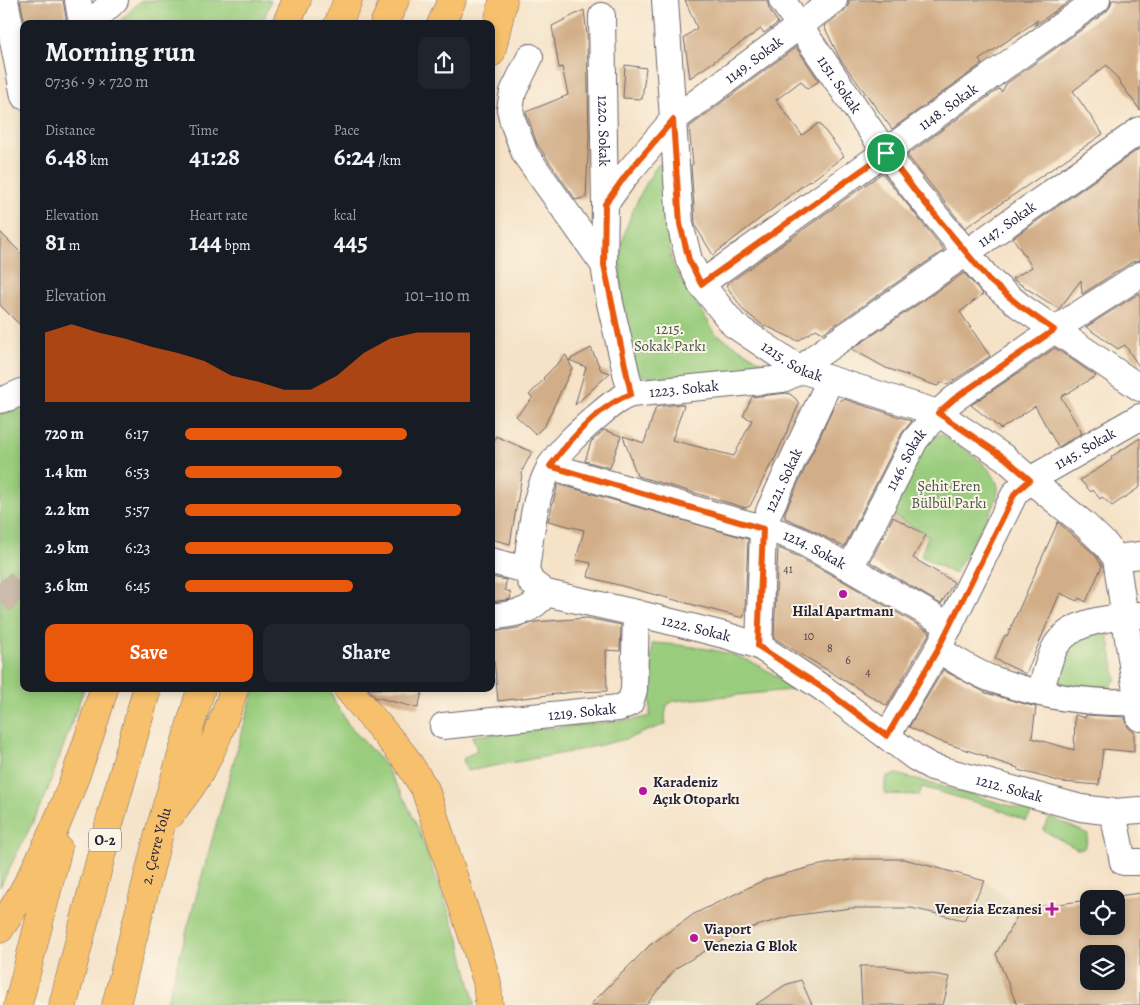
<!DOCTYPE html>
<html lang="en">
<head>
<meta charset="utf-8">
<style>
	:root { --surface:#171b24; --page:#20242c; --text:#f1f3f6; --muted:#9ea1a6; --accent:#ea580c }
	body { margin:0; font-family:Alegreya,serif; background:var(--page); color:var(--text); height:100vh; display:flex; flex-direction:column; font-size:19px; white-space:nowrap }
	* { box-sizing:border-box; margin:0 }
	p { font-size:16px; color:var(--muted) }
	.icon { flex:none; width:28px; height:28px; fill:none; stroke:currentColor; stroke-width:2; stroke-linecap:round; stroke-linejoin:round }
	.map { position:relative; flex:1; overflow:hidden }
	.side { position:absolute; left:20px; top:20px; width:475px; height:672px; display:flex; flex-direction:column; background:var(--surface); border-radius:10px; box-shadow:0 2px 8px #0003 }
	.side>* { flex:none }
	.controls { position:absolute; left:1080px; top:890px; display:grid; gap:10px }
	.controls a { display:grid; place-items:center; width:45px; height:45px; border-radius:10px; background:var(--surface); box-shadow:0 2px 8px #0003; font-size:25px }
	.pin { position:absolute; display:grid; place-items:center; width:42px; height:42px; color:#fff; margin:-21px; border:2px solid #fff; border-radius:50%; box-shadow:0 1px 5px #0007 }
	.round { display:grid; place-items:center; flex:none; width:52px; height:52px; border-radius:10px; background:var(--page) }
	.summary { display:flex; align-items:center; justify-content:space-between; height:85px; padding:0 25px }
	h1 { font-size:28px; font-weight:700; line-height:38px }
	.stats { display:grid; grid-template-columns:repeat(3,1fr); gap:8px; height:85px; padding:5px 25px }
	.stats div { display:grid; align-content:center }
	.stats b { font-size:25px; font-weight:700 }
	.stats small { font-size:14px; font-weight:400 }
	.stats p { font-size:14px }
	.chart { height:140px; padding:10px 25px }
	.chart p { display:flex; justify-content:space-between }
	.chart svg { width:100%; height:90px; margin-top:5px; fill:var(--accent); opacity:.7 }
	.button { display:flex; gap:10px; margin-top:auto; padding:10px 25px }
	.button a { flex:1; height:58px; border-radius:10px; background:var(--accent); color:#fff; font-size:20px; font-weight:700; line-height:58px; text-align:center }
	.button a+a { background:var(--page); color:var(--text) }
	ul { padding:0 25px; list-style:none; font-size:16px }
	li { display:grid; grid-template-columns:80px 60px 1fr; align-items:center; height:38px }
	li i { height:12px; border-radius:6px; background:var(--accent) }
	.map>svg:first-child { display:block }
</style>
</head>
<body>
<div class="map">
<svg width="1140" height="1005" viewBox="0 0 1140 1005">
	<rect width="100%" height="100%" fill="#fcf5e5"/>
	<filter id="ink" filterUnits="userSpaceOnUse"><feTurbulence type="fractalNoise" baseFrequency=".02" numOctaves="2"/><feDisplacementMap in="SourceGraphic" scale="10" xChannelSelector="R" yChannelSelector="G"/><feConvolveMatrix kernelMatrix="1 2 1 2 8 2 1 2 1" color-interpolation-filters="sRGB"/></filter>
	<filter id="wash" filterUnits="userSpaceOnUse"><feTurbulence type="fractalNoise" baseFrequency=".0096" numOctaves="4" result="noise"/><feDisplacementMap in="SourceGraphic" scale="20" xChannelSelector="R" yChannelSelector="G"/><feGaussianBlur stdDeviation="1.12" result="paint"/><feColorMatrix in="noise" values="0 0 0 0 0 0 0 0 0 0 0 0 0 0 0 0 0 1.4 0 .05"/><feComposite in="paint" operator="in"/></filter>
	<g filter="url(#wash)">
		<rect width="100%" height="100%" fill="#f5e2c7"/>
		<path fill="#e4d5b7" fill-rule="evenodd" d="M854 859H904L985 881 1021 909 1089 900V926H1116V899H1097L1140 893V1005H594L599 995 650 945 694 914 766 879 815 866ZM1089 954H1116V981H1089Z"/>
		<path fill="#99cc7d" stroke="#5e775c" d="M141 0H271L262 24H117Z
			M658 164H662L668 215 671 259 677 273 716 334 772 368 657 378 642 375 635 369C629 334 616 286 621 251 625 221 642 189 658 164Z
			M24 405V555L20 562 24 565V689H84L44 800 0 887V414L18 409Z
			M941 434C958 446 994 464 998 487 998 494 996 500 994 506L954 574 921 556 928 535 889 513 925 442Z
			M1107 629 1116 679 1107 691 1053 689 1067 645Z
			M652 643C686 645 727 649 758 665 769 671 780 679 791 685V690L674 701 667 705 665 716 666 724 626 739 575 751 467 771 463 759 477 750 472 736 638 719 650 716Z
			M254 689H330L335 702 348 724 384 764 406 802 418 828 460 942 475 1005H166Z
			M897 774 1032 812 1026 821 995 808 922 787 919 795 885 794V781L888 776Z
			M1050 817 1088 834 1086 845 1083 849H1077L1043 830Z"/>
		<g id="blocks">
			<path fill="#d2ae88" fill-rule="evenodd" d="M20 0H63L67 24H25Z
				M685 0H767L769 8 778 23 764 33 761 29 690 78 684 38 697 28Z
				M849 0H1071L1034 26 1038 20 979 60 982 64 892 129 840 59 824 26 843 12 848 6Z
				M1112 0H1140V110L1107 65 1073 91 1103 134 965 228 907 155 999 89 1002 92 1006 84 1106 12 1110 7Z
				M584 10 587 34 589 136 586 197 576 200 537 144 526 112 568 95 562 67 559 68 552 26Z
				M796 47 819 81 807 89 801 81 776 100 802 135 819 123 844 156 811 181 810 180 713 255 696 227 695 222 691 165 693 164 689 127Z
				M625 65 646 68 642 99 623 98Z
				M1140 148V260L1132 262 1082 294 1081 280 1059 309 1012 279 1032 267 1013 238Z
				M882 173 944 250 823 333 816 329 798 341 766 326 765 327 744 311 726 285Z
				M0 232 24 256V329L0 305Z
				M964 273 983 294 960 312 990 356 947 385 943 382 937 386 886 368 852 349Z
				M1140 293V368L1125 345 1118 349 1086 327Z
				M591 348 601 370 610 373 575 405 586 367 569 360Z
				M1055 348 1096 376 1061 397 1082 433 1058 447 1035 406 1001 429 971 405Z
				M566 355 572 368 545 425 536 434 516 416 533 398 529 395 544 379 543 378Z
				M786 393 790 394 796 399 799 404 773 463 772 462 750 506 746 508 637 476 623 436 644 443 656 407 680 404 684 405 672 440 734 456 752 420 743 416 752 397Z
				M844 399 912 421 902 433 844 547 808 528 785 518V512L834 406 840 400Z
				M604 430 621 436 610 468 585 461 591 442Z
				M496 436 532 452 523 469 510 544 491 539V450Z
				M1140 438V487L1112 506 1102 497 1100 499 1093 490 1091 492 1080 480 1101 467 1112 459 1111 457Z
				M558 484 748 539 745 611 743 618 588 577 591 563 576 560 584 530 548 521Z
				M893 517 926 535 913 558 954 582 941 604 870 562Z
				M1058 522 1095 555 1102 566 1086 602 1079 598 1077 601 1060 593 1026 674 995 659 1005 635 1007 636Z
				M778 548 795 555 843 581 930 632 887 706 774 638Z
				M491 577 506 580 505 590 510 592 511 599 491 602Z
				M587 618 621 625 620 651 606 650 607 691 574 692 498 701 494 660H491V632L518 628 535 622Z
				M943 670 986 693 1036 707 1032 738 1074 750 1075 715 1085 718 1086 715 1125 717 1128 727 1134 732V752L1103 749 1099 785 1062 782 1018 770V768L987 758 988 757 936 740 909 727Z
				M368 689H423L418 708 375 697Z
				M854 859H904L985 881 964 920 911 908H851L790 916 740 931 676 968 646 1005H590L650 945 694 914 766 879 815 866Z
				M1140 893V1005H1017L996 954 1021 909 1089 900V926H1116V899H1097ZM1089 954H1116V981H1089Z
				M860 966H886L950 977 943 1005H862Z
				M801 980 812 1005H755L785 985Z"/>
		</g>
	</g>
	<g filter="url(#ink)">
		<use href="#blocks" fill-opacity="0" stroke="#6c656c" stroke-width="1"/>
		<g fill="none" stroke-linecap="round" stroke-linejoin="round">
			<path stroke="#cbbcab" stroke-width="28" stroke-dasharray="28 14" stroke-linecap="butt" d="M0 602 24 578"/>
			<defs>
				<g id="minor">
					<path d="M5 0 24 96"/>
					<path d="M78 0 82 24"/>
					<path id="s1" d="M665 0 680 224 689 260 701 284 734 325 801 370 938 413 1005 458 1030 480 1083 523 1106 545 1116 558 1140 555"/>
					<path id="s2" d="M782 0 886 153 916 192 989 280 1020 306 1140 388"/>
					<path id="s3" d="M602 16 605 204 604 265 610 303 631 394"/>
					<path d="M90 24 115 0"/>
					<path d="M530 57 513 92 510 109 513 122 525 154 604 265"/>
					<path id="s4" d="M605 204 626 175 673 120 834 0"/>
					<path id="s5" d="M701 284 1097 0"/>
					<path d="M0 400 8 398 24 391"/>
					<path id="s6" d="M550 466 711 514 781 533 801 541 850 568 950 626"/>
					<path d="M1116 558 1140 718"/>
					<path id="s7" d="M491 561 526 570 531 582 546 593 636 613 728 636 759 646 824 689 916 758 932 767 1081 808 1113 812 1140 810"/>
					<path id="s8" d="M850 568 915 440 938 413 954 399 1054 330 1140 275"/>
					<path id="s9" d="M526 570C531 536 533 497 550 467 561 448 578 433 594 419 606 409 616 399 631 394L783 379 801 370 815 357 966 253 1140 130"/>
					<path d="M491 617C516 613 529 614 546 593"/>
					<path id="s10" d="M759 646 763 529 770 509 830 380"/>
					<path d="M938 649C955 660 973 672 992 679 1039 696 1091 704 1140 702"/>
					<path d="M1040 692C1045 678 1049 656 1057 644 1075 619 1112 618 1140 615"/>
					<path id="s11" d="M443 726 619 708 630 703 634 690 636 613"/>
					<path id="s12" d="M887 736 938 649 1015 493 1030 480 1140 417"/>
					<path d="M1113 812 1123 862H1140"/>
				</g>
				<g id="highway">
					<path d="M286 24 297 0"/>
					<path d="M338 24 348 0"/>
					<path d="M384 24 395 0"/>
					<path d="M441 24 452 0"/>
					<path d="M491 53 503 1"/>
					<path d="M348 689 404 756 425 789 477 949 487 982 489 1005"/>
					<path d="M171 814C179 802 189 791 196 779 213 751 224 720 234 689"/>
					<path d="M0 929C49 856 79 773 104 689"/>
					<path d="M18 1005 58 848"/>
					<path d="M63 1005 111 817 147 689"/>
					<path id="s13" d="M116 1005 160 829 201 689"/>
				</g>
			</defs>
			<use href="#minor" stroke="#6c656c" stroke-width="28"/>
			<use href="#highway" stroke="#6c656c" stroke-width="29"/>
			<use href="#minor" stroke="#fff" stroke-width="26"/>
			<use href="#highway" stroke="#f7c06c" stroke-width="28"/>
		</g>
	</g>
	<g fill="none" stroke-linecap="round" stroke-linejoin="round" filter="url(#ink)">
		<defs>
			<path id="route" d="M673 120 680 224 689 260 701 284 886 153 916 192 989 280 1020 306 1054 330 954 399 938 413 1005 458 1030 480 1015 493 938 649 887 736 824 689 758 646 763 529 550 466C569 441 601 404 631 394L604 265 605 204 626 175Z"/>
		</defs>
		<use href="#route" stroke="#fff" stroke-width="10"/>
		<use href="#route" stroke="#ea580c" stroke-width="6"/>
	</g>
	<g fill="#b5179e" stroke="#fcf5e5" stroke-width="2">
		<circle cx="843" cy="594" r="5"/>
		<circle cx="643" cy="791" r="5"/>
		<path d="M1049.5 901.5h5v5h5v5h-5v5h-5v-5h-5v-5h5z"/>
		<circle cx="694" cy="938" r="5"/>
	</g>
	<g text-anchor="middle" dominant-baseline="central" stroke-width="4" stroke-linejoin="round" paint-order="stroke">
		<g font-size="12" fill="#4e454e">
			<text x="788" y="569">41</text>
			<text x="809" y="636">10</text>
			<text x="830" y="648">8</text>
			<text x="848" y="660">6</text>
			<text x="868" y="672">4</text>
		</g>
		<rect fill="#fcf5e5" stroke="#63616e" stroke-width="1" x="89" y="828.5" width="32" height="23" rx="4"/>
		<g font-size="14" font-weight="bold" fill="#22223b">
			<text x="105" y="840">O-2</text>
		</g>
		<g font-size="15" fill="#22223b" stroke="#fcf5e5">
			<text stroke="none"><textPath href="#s4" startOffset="209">1149. Sokak</textPath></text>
			<text stroke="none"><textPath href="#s2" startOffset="102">1151. Sokak</textPath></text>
			<text stroke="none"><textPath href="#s5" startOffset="304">1148. Sokak</textPath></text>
			<text stroke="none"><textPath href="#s3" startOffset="115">1220. Sokak</textPath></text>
			<text stroke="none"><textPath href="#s9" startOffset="642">1147. Sokak</textPath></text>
			<text stroke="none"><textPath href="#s1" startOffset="410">1215. Sokak</textPath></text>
			<text stroke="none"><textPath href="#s9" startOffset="270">1223. Sokak</textPath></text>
			<text stroke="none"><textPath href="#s12" startOffset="358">1145. Sokak</textPath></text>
			<text stroke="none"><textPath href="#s8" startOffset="122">1146. Sokak</textPath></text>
			<text stroke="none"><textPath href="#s10" startOffset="170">1221. Sokak</textPath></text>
			<text stroke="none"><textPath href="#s6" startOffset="278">1214. Sokak</textPath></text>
			<text stroke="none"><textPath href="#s7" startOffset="222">1222. Sokak</textPath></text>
			<text stroke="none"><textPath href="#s11" startOffset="140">1219. Sokak</textPath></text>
			<text stroke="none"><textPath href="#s7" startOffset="579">1212. Sokak</textPath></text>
			<text stroke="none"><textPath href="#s13" startOffset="164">2. Çevre Yolu</textPath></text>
		</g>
		<g font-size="15" fill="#46554f" stroke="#fcf5e5">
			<text x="670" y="329">1215.<tspan x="670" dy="17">Sokak Parkı</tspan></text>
			<text x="949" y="486">Şehit Eren<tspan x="949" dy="17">Bülbül Parkı</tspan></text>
		</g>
		<g font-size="15" font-weight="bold" fill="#22223b" stroke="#fcf5e5" text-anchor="start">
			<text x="843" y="611" text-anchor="middle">Hilal Apartmanı</text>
			<text x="653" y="782">Karadeniz<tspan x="653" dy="17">Açık Otoparkı</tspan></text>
			<text x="1042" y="909" text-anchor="end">Venezia Eczanesi</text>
			<text x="704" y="929">Viaport<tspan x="704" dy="17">Venezia G Blok</tspan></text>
		</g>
	</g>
</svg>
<div class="controls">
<a><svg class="icon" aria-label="locate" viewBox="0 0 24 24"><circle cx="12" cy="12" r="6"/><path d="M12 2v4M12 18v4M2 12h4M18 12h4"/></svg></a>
<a><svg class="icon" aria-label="layers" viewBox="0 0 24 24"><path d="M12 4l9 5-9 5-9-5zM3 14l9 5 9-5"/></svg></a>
</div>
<div class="pin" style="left:886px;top:153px;background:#1e9e55"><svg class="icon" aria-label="arrive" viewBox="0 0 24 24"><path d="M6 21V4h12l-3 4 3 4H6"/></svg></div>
<section class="side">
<div class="summary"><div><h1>Morning run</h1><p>07:36 · 9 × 720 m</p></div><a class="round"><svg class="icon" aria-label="share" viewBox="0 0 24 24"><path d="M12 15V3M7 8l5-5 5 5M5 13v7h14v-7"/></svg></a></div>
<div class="stats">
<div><p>Distance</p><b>6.48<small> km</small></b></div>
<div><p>Time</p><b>41:28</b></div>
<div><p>Pace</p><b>6:24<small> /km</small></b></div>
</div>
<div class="stats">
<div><p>Elevation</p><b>81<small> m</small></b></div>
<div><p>Heart rate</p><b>144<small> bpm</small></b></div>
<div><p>kcal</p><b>445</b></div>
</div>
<div class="chart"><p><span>Elevation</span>101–110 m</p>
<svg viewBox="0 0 160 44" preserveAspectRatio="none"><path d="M0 44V10L10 6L20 10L30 13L40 17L50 20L60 24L70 31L80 34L90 38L100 38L110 31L120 20L130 13L140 10L150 10L160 10V44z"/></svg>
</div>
<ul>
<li><b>720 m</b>6:17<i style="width:78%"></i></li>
<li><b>1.4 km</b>6:53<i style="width:55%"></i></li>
<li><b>2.2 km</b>5:57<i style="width:97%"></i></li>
<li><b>2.9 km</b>6:23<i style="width:73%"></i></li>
<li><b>3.6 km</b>6:45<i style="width:59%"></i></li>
</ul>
<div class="button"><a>Save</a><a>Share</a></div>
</section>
</div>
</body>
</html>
